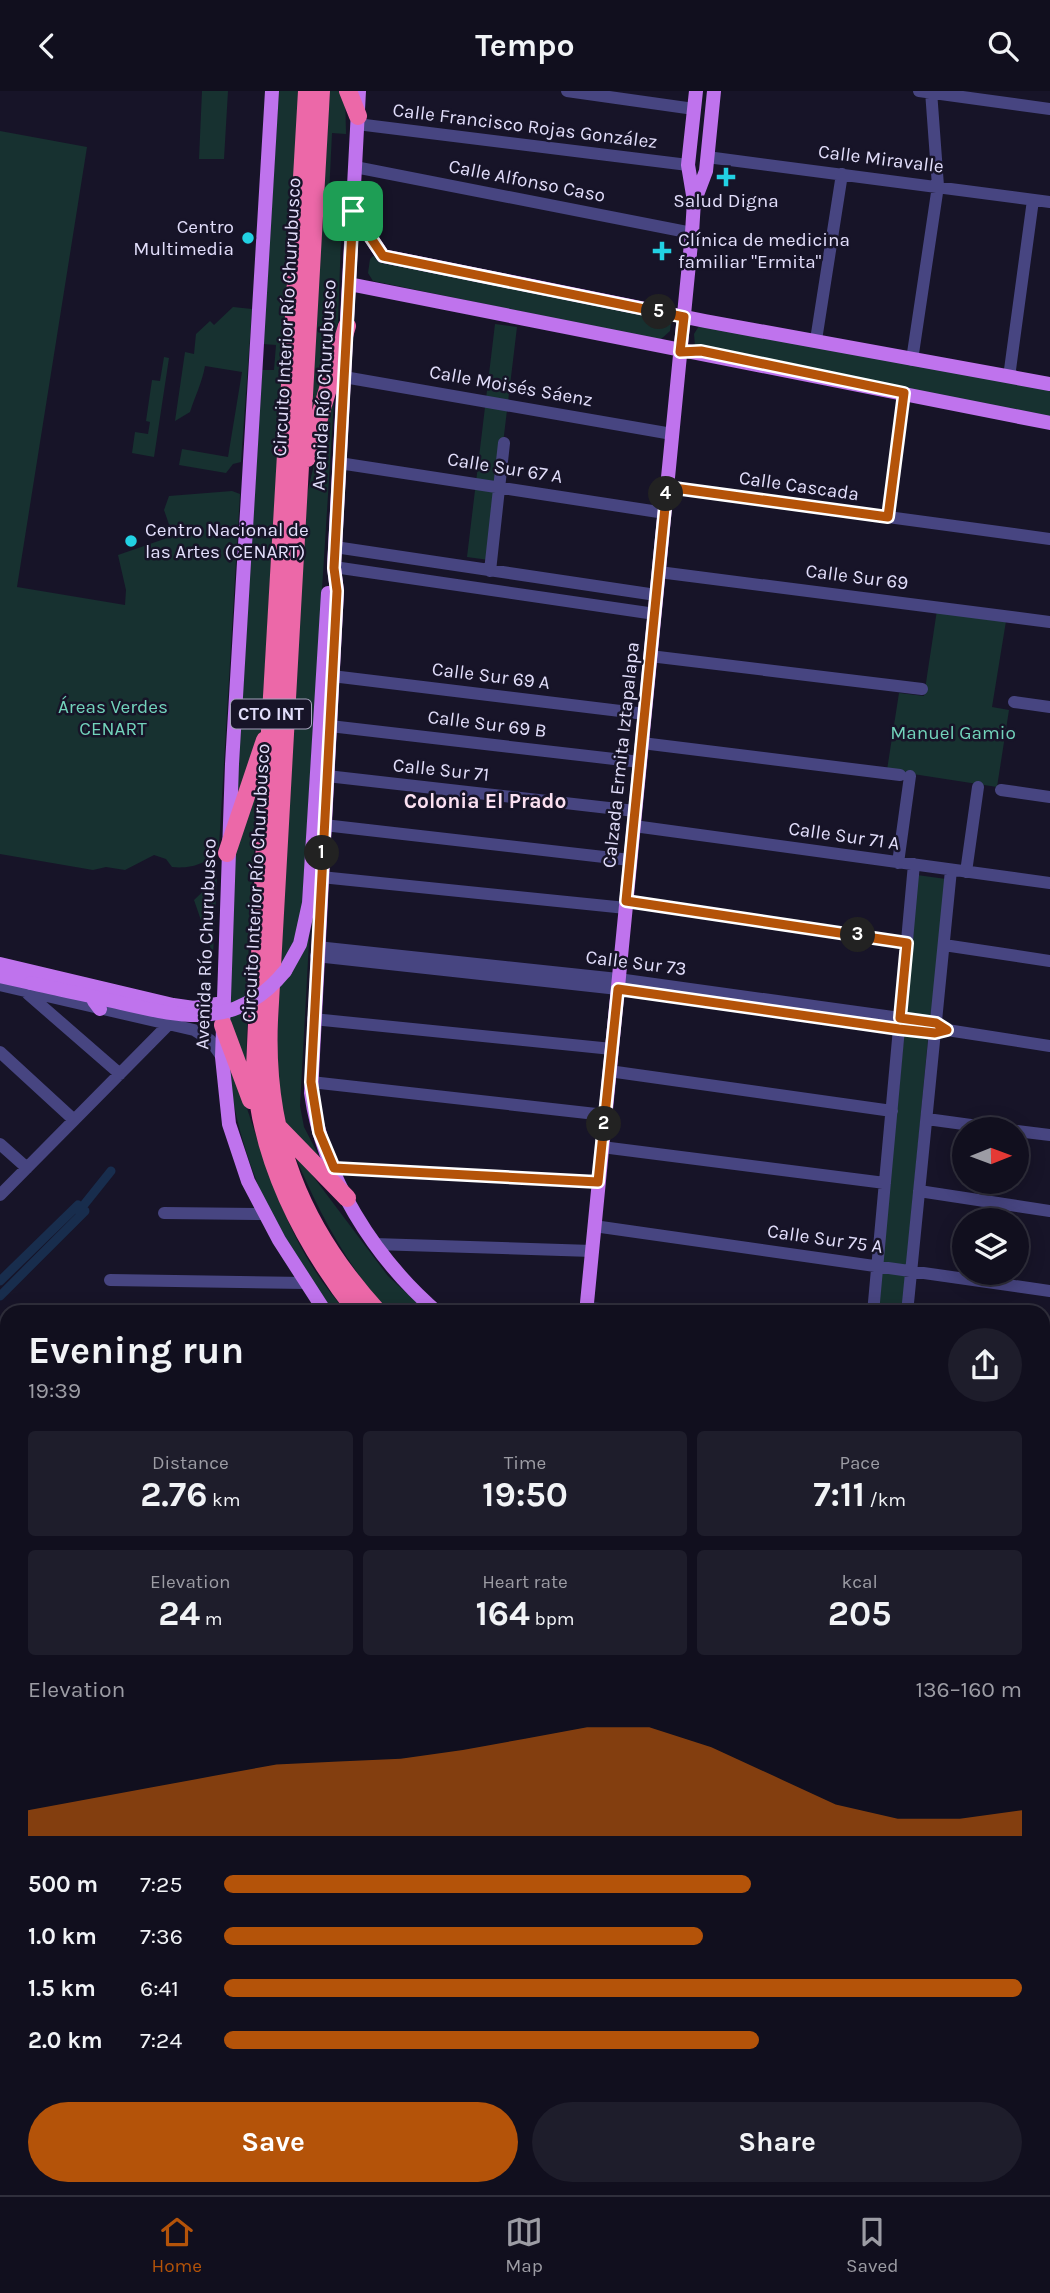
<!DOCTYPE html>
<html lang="en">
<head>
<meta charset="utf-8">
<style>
	:root { --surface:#110f1e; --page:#1e1d2b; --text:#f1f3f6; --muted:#9c9ca4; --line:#302f3c; --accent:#b45309 }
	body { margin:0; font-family:Karla,sans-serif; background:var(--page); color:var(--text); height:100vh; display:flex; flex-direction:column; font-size:26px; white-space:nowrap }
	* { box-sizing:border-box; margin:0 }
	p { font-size:23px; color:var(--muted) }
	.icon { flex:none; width:38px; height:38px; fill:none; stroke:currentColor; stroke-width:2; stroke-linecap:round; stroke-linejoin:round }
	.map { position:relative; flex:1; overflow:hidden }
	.drawer { position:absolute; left:0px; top:1214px; width:1050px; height:891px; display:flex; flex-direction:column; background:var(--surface); border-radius:21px 21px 0 0; box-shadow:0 4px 18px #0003,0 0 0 2px var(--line) }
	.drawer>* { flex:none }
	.needle { width:46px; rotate:89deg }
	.fabs { position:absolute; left:952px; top:1026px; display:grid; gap:14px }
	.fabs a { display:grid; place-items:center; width:77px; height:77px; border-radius:50%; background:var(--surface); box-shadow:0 4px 18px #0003,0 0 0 2px var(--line); font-size:35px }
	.pin { position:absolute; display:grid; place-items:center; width:60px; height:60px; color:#fff; margin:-30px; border-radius:14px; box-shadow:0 4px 10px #0006 }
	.km { position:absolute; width:35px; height:35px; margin:-18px; border-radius:50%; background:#222; color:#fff; font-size:19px; line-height:35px; text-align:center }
	.round { display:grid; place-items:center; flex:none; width:74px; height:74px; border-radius:37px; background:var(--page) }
	.summary { display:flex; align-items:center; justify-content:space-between; height:119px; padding:0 28px }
	h1 { font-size:38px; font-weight:700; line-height:52px }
	.stats { display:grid; grid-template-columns:repeat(3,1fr); gap:10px; height:119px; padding:7px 28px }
	.stats div { display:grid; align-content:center; border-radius:7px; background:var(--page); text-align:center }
	.stats b { font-size:35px; font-weight:700 }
	.stats small { font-size:19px; font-weight:400 }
	.stats p { font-size:19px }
	.chart { height:196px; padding:14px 28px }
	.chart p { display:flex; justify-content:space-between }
	.chart svg { width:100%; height:126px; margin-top:7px; fill:var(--accent); opacity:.7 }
	.primary-button { display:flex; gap:14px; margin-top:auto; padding:14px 28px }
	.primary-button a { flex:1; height:80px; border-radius:42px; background:var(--accent); color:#fff; font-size:28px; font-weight:700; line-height:80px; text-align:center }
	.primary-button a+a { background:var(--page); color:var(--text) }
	ul { padding:0 28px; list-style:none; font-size:23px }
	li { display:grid; grid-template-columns:112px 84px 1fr; align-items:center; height:52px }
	li i { height:18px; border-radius:9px; background:var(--accent) }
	header { display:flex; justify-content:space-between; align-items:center; height:91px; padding:0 28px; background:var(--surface); font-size:32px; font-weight:700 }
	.dock { display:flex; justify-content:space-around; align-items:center; height:98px; border-top:2px solid var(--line); background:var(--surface); font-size:19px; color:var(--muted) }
	.dock a { display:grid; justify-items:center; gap:4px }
	.dock .selected { color:var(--accent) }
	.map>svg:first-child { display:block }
</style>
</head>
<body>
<header><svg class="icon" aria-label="back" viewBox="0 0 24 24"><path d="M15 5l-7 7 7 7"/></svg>Tempo<svg class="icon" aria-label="search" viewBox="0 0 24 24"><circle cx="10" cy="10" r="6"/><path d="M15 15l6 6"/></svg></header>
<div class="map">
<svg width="1050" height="2104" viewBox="0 0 1050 2104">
	<rect width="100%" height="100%" fill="#171428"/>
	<path fill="#173130" d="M202 0H228L224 68H199Z
		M279 0H299L261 641 236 715 262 279H274L276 254 263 253Z
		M330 0H345L346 43 332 42 327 145 341 147 338 232 308 350Z
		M0 40 87 56 17 496 125 514 126 499 118 464 173 445 164 419 169 405 232 400 240 403 219 756C210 773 190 778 172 776L166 768 154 764 125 779 106 776 93 779 0 763Z
		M376 162 666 226 671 231 670 240 660 249 373 190 368 182 370 168Z
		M233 216 252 218 241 371 233 373 226 382 179 374 182 358 228 366 242 281 205 275C202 292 195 305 190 321L175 330 185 261 194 263 196 243 210 230 214 234Z
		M495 233 517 236 489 469 467 466Z
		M699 235 1050 296V329L695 255 694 243Z
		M164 266 169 267 154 366 132 362 135 341 148 343 150 331 146 330 152 289 160 290Z
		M336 278 302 813 311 814 300 1015 304 1036 322 1071 282 1031 276 970 303 421Z
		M937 519 1006 530 992 616 1009 619 997 696 887 679 899 602 924 605Z
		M260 670 249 837 246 983 228 931 235 768 239 741Z
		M917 784 946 788 933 929 904 924Z
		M217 787 213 864 194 809Z
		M904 945 928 948 902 1221 877 1222Z
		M227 959C261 1050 279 1148 347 1221H332C317 1201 301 1181 289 1159 256 1100 230 1027 227 959Z
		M291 1056 388 1185 427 1221H389C344 1172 317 1117 291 1056Z"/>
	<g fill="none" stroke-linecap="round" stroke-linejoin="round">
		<path stroke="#182d4d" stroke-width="9" d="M79 1120 111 1080
			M0 1190 78 1114 85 1120 0 1205"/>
		<path stroke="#474581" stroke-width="12" d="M567 0 694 18
			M919 0 1050 18
			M357 33 688 74
			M707 66 1050 111
			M355 76 692 142
			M816 249 842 83
			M912 269 938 95 931 0
			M344 286 672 343
			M1009 286 1033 109
			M339 372 665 422
			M667 396 1050 448
			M888 426 904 302
			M335 456 656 504
			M334 476 655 523
			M490 480 504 352
			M659 481 1050 531
			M650 565 922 598
			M332 585 645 623
			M1014 611 1050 616
			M330 635 640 671
			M642 652 900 684
			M327 685 635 720
			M1001 699 1050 706
			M324 734 630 769
			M634 735 1050 792
			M898 772 910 685
			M966 781 978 696
			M321 786 626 817
			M626 810 907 852
			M944 854 1050 870
			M317 856 618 888 936 932 947 939
			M316 865 618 898 899 938 935 942 947 939 1050 955
			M0 894 194 939 210 949 222 966
			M28 903 120 983
			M313 928 612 958
			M0 961 74 1029
			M609 980 892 1020
			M311 991 605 1024
			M927 1028 1000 1038
			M1017 1040 1050 1044
			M0 1053 27 1077
			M602 1056 885 1092
			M333 1077 598 1091
			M919 1100 1050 1120
			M0 1104 169 933
			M164 1122 265 1123
			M594 1135 1050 1200
			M374 1153 592 1160
			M110 1189 305 1192
			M586 1217 656 1222
			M873 1222 914 773
			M907 1222 951 779
			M1043 1278 1050 1279
			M0 1322 7 1323
			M1043 1359 1050 1360
			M0 1390H7
			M1043 1435 1050 1436
			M0 1469 7 1470
			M0 1597 7 1598
			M0 1661H7
			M0 1727H7
			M1046 1783H1050
			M0 1796H7
			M1043 1837H1050
			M0 1845H7
			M1043 1883 1050 1885
			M0 1910H7
			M1043 1955 1049 1921
			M0 1976 7 1977
			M1043 1994 1050 1995
			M0 2043H7
			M1043 2057 1050 2058
			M1043 2072 1050 2074
			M734 2098 741 2104
			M973 2104 975 2098"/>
		<path stroke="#bf73ed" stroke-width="14" d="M272 0 232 673 222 966 229 1033 248 1090 279 1149 326 1222
			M359 0 334 476 337 500 311 1002C323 1086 374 1167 438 1222
			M695 109 706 80 714 0
			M353 120 383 165 705 230 1050 293
			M349 193 1050 332
			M0 873 173 914 194 917 223 912
			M285 880 300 853 309 812 328 502
			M0 885 31 892
			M100 918 94 910 101 898
			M586 1222 692 142 694 110 688 74 696 0
			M0 1487H7
			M1043 1496H1050
			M1043 1523H1050
			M0 1534H7
			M1043 1576 1050 1579
			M1043 1665 1050 1669
			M498 2104 499 2098"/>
		<path stroke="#ec68a8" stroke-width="18" d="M307 0 270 640 255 977C259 1067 303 1152 358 1222
			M321 0 269 929C264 1044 300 1136 379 1222
			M348 0 358 25
			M307 367 347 235
			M227 762 265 649
			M223 934 251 1009
			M279 1037 347 1107
			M1043 1600 1050 1604
			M1043 1622 1050 1626"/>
		<path stroke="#bf73ed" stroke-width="14" d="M31 892C61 899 91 905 121 912 186 927 238 938 285 880"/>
	</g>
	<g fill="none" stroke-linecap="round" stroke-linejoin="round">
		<defs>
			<path id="route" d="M353 120 383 165 684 226 680 261 701 260 904 302 888 426 667 396 626 810 907 852 900 927 936 932 947 939 935 942 899 938 618 898 598 1091 334 1077 319 1041 311 991 337 500 334 477Z"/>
		</defs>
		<use href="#route" stroke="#fff" stroke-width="14"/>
		<use href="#route" stroke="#b45309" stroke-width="9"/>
	</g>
	<g fill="#22d1e3" stroke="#171428" stroke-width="2.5">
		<path d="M722.5 75.5h7v7h7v7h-7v7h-7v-7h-7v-7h7z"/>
		<circle cx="248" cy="147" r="7"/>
		<path d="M658.5 149.5h7v7h7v7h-7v7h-7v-7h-7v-7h7z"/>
		<circle cx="131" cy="450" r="7"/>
	</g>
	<g text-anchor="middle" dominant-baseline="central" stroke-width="5" stroke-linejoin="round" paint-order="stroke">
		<rect fill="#171428" stroke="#a5a1bc" stroke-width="2" x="231" y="608.5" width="80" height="29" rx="5"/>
		<g font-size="18" font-weight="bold" fill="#e2defb">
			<text x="271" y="623">CTO INT</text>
		</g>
		<g font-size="19" fill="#e2defb" stroke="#171428">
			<text transform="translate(525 35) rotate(7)">Calle Francisco Rojas González</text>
			<text transform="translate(881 68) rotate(7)">Calle Miravalle</text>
			<text transform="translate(527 90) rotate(11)">Calle Alfonso Caso</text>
			<text transform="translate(287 226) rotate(-87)">Circuito Interior Río Churubusco</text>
			<text transform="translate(324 294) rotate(-87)">Avenida Río Churubusco</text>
			<text transform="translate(511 295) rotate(10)">Calle Moisés Sáenz</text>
			<text transform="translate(505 377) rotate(9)">Calle Sur 67 A</text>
			<text transform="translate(799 395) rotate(8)">Calle Cascada</text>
			<text transform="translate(857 486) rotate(7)">Calle Sur 69</text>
			<text transform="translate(491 585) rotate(7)">Calle Sur 69 A</text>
			<text transform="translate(487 633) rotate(7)">Calle Sur 69 B</text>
			<text transform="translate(621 664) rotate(-84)">Calzada Ermita Iztapalapa</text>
			<text transform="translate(441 679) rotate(6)">Calle Sur 71</text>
			<text transform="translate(844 745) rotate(8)">Calle Sur 71 A</text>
			<text transform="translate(256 792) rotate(-87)">Circuito Interior Río Churubusco</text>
			<text transform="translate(206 853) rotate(-88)">Avenida Río Churubusco</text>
			<text transform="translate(636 872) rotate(7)">Calle Sur 73</text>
			<text transform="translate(825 1148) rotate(8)">Calle Sur 75 A</text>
		</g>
		<g font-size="19" fill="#e2defb" stroke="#171428" text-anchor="start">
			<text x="726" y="110" text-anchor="middle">Salud Digna</text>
			<text x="234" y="136" text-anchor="end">Centro<tspan x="234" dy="22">Multimedia</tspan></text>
			<text x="678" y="149">Clínica de medicina<tspan x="678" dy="22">familiar "Ermita"</tspan></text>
			<text x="145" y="439">Centro Nacional de<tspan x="145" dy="22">las Artes (CENART)</tspan></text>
		</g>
		<g font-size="19" fill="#72d3bb" stroke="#171428">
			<text x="113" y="616">Áreas Verdes<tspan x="113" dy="22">CENART</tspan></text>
			<text x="953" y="642">Manuel Gamio</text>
		</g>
		<g font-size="21" font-weight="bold" fill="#fbe0f1" stroke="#171428">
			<text x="485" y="710">Colonia El Prado</text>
		</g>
	</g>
</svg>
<div class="fabs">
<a><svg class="needle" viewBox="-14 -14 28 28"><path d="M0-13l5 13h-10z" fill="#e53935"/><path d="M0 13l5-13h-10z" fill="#9c9ca4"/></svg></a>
<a><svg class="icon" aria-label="layers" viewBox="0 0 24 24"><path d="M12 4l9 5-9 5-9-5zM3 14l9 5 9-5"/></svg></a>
</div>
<div class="pin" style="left:353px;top:120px;background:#1e9e55"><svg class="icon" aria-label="arrive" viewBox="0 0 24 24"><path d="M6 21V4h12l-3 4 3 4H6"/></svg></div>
<b class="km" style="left:322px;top:762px">1</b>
<b class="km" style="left:604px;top:1033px">2</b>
<b class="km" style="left:858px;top:844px">3</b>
<b class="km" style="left:666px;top:403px">4</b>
<b class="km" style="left:659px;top:221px">5</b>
<section class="drawer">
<div class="summary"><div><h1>Evening run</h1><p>19:39</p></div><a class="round"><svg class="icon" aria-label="share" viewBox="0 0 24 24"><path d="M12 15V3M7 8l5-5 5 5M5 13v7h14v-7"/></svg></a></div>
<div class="stats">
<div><p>Distance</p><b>2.76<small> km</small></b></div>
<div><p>Time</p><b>19:50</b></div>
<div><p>Pace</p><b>7:11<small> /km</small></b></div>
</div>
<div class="stats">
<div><p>Elevation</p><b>24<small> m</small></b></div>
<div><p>Heart rate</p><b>164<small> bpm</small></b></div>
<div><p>kcal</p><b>205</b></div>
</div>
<div class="chart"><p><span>Elevation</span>136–160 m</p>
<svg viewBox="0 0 160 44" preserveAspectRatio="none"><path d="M0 44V35L10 31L20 27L30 23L40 19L50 18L60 17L70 14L80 10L90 6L100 6L110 13L120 23L130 33L140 38L150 38L160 35V44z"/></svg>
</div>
<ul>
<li><b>500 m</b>7:25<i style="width:66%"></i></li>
<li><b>1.0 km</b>7:36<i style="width:60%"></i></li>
<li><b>1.5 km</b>6:41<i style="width:100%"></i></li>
<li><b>2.0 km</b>7:24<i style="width:67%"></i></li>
</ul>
<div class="primary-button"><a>Save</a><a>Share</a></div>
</section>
</div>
<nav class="dock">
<a class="selected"><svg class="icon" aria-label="home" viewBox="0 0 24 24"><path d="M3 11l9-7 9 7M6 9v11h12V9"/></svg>Home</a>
<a><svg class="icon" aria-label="map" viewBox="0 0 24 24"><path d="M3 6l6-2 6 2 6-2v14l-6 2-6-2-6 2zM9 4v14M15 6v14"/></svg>Map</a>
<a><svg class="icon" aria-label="saved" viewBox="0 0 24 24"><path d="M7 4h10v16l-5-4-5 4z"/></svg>Saved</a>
</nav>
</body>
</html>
